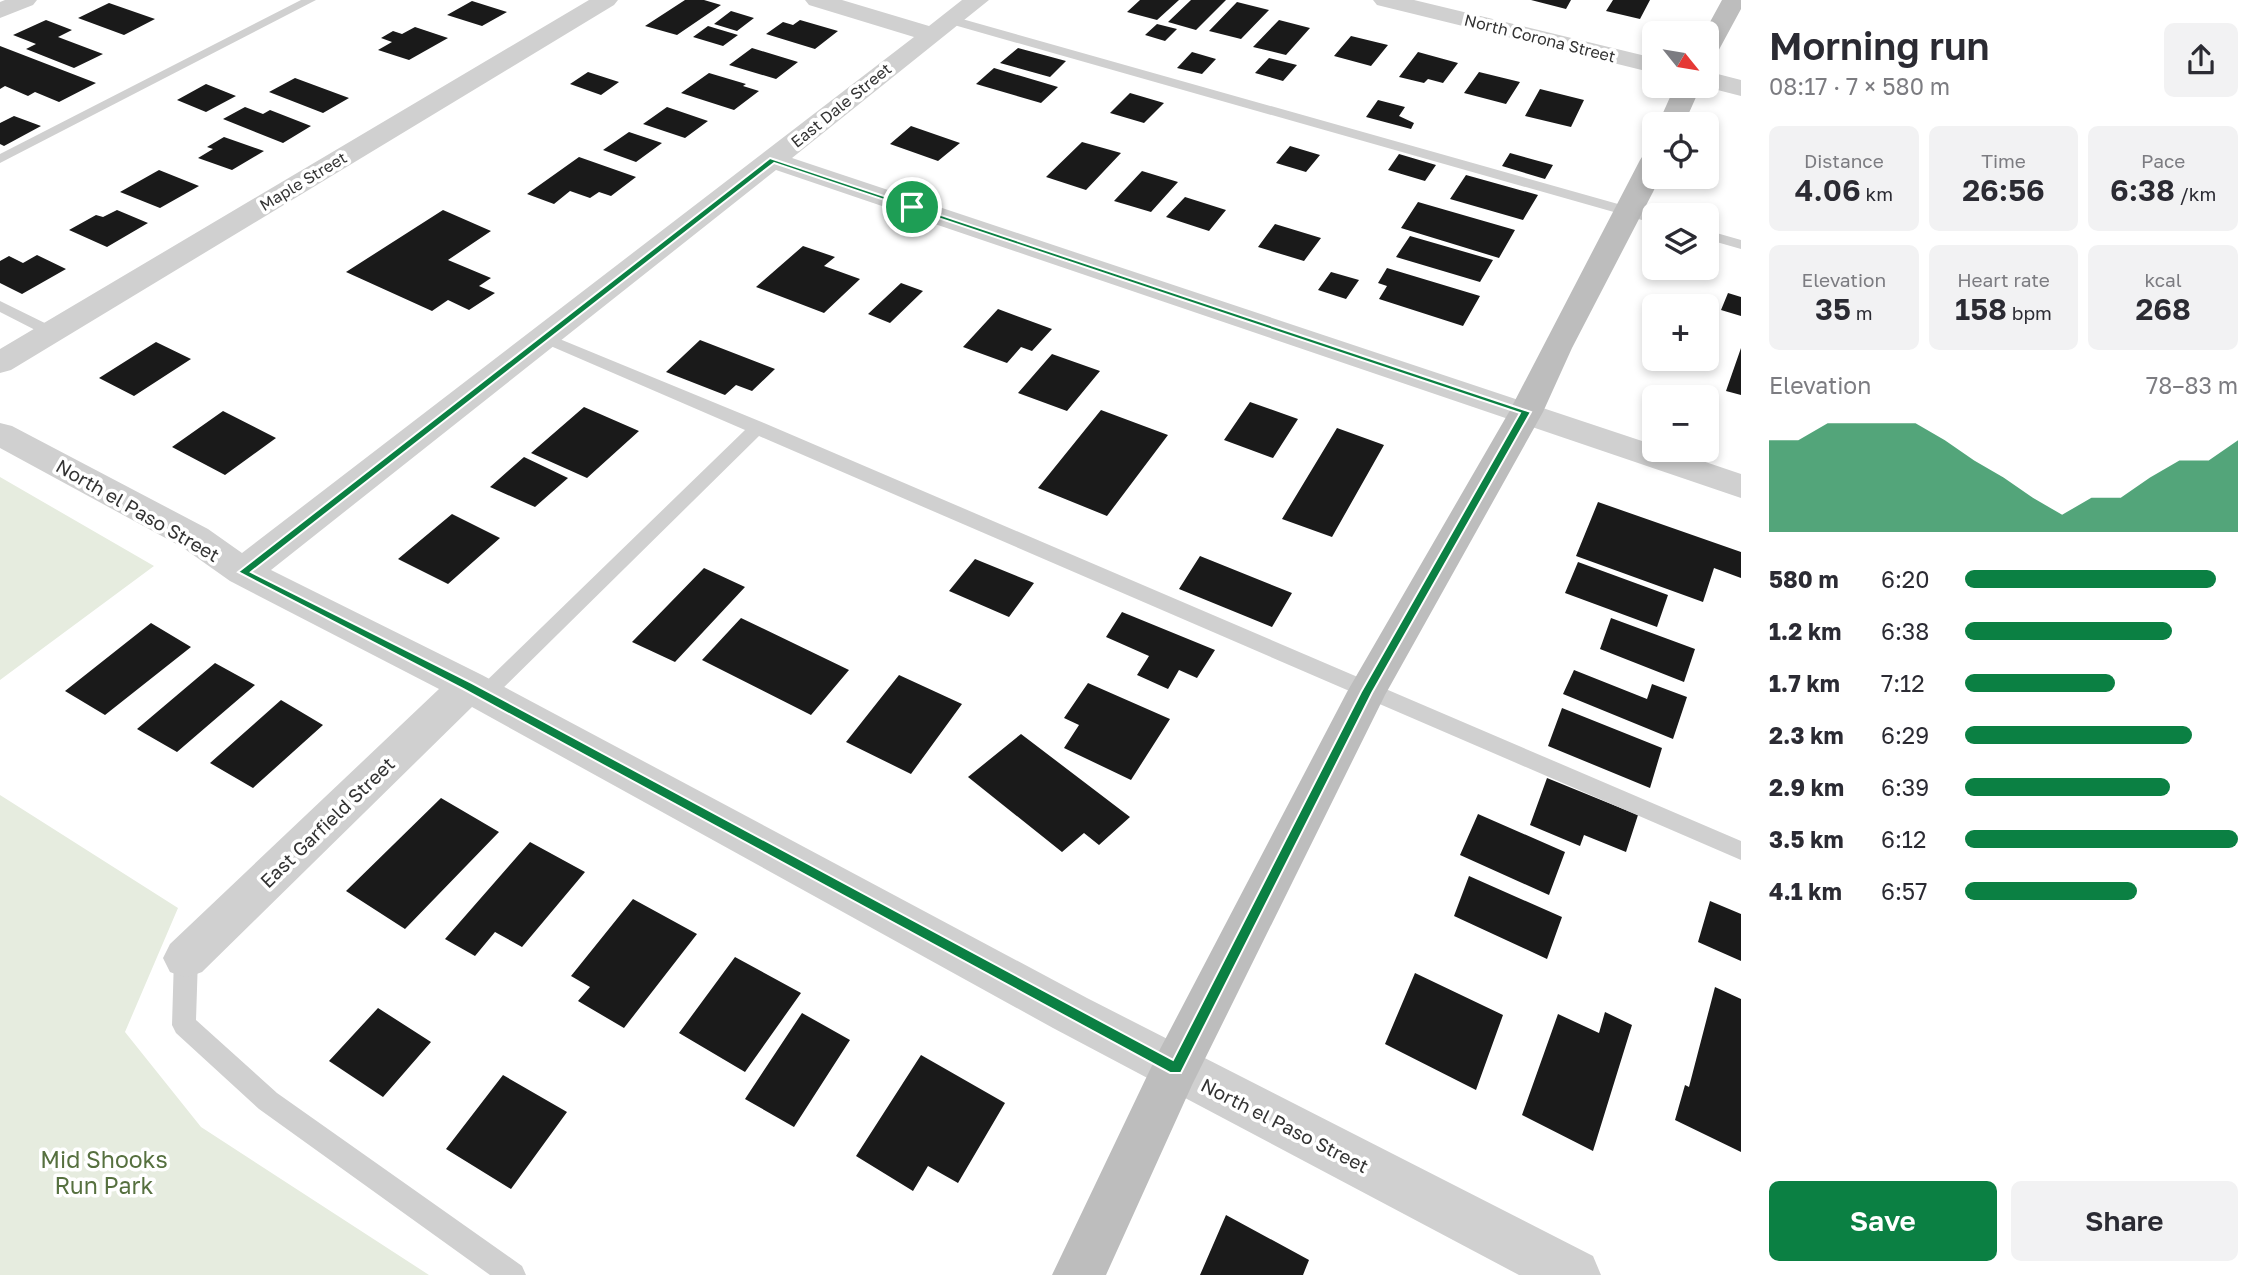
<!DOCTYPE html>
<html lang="en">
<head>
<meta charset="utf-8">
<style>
	:root { --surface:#fff; --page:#f2f2f3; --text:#2b2b33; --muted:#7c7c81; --accent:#0b8043 }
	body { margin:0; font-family:"Golos Text",sans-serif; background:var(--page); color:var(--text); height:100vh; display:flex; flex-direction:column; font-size:26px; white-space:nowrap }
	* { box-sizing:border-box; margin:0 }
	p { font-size:23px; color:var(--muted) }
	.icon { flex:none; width:38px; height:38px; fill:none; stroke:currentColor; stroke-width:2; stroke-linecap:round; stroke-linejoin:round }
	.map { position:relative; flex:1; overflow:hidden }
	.drawer { display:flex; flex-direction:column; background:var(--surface); width:525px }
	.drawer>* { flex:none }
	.needle { width:46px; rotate:120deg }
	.tools { position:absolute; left:1642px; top:21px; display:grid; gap:14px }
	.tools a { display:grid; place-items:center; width:77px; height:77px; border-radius:10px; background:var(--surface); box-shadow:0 4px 10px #0003; font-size:35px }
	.pin { position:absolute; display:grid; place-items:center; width:60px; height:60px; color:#fff; margin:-30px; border:4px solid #fff; border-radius:50%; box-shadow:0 2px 7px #0007 }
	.round { display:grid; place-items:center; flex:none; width:74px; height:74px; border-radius:10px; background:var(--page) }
	.head { display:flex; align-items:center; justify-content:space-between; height:119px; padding:0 28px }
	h1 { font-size:38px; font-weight:600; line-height:52px }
	.metrics { display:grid; grid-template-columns:repeat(3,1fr); gap:10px; height:119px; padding:7px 28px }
	.metrics div { display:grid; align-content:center; border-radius:10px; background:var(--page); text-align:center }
	.metrics b { font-size:30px; font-weight:600 }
	.metrics small { font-size:19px; font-weight:400 }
	.metrics p { font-size:19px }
	.chart { height:196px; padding:14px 28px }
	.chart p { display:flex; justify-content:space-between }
	.chart svg { width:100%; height:126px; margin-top:7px; fill:var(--accent); opacity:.7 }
	.cta { display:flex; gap:14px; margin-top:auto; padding:14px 28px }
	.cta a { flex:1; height:80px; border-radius:10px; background:var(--accent); color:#fff; font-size:28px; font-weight:600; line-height:80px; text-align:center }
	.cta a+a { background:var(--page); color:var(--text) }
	ul { padding:0 28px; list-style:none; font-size:23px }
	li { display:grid; grid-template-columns:112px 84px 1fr; align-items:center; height:52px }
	li i { height:18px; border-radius:9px; background:var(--accent) }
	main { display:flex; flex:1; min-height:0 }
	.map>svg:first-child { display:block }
</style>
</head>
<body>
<main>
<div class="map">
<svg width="1741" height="1275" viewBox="0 0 1741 1275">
	<rect width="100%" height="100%" fill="#fff"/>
	<path fill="#e6ecdf" d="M0 477 154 566 0 680Z
		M0 795 178 908 125 1032 201 1127 429 1275H0Z"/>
	<path fill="#1a1a1a" d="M685 0H704L721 5 677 35 645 26Z
		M1140 0H1179L1157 20 1127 12Z
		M1191 0H1226L1196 30 1168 22Z
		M1531 0H1571L1566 9Z
		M1613 0H1650L1640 19 1606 11Z
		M472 1 507 12 482 26 447 15Z
		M1237 2 1269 10 1241 39 1209 31Z
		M109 3 155 19 124 35 78 18Z
		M731 11 754 18 737 31 714 24Z
		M46 20 72 30 58 37 103 54 74 68 26 49 36 44 13 35Z
		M800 20 838 31 815 49 766 34 783 22 793 25Z
		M1279 20 1310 28 1286 55 1253 47Z
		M1157 24 1177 29 1165 41 1145 35Z
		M708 26 738 35 723 46 693 37Z
		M415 27 448 38 409 60 378 50 392 42 381 38 393 31 402 34Z
		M1351 36 1388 45 1371 66 1334 56Z
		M0 46 96 83 59 102 35 92 28 96 5 86 0 89Z
		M752 48 798 62 776 79 729 65Z
		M1018 48 1066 61 1050 77 1000 63Z
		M1192 52 1216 59 1202 74 1177 68Z
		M1418 52 1458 63 1443 83 1428 79 1424 83 1399 77Z
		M1269 58 1297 65 1283 81 1255 73Z
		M994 68 1058 87 1041 103 976 84Z
		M588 72 619 82 601 95 570 84Z
		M1479 72 1520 82 1506 104 1464 93Z
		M709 73 746 84 743 86 759 91 734 110 681 93Z
		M295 78 349 98 323 113 269 92Z
		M206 84 236 96 206 112 177 100Z
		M1540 89 1584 100 1571 127 1525 116Z
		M1130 93 1164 103 1144 123 1110 113Z
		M1378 100 1405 107 1399 116 1414 123 1411 129 1366 117Z
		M245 107 263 114 270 110 311 126 283 143 223 119Z
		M667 107 708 121 685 138 643 124Z
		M14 116 41 126 4 146 0 144V123Z
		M911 126 960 143 938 161 890 144Z
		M629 132 662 143 636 162 603 150Z
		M224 137 264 151 232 170 198 158 213 149 207 147Z
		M1082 142 1121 153 1086 190 1046 177Z
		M1290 146 1320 155 1306 172 1276 163Z
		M1510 153 1553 165 1545 179 1502 166Z
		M1399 154 1436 165 1425 181 1388 170Z
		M579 157 636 177 611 196 599 192 590 198 570 191 554 204 527 194Z
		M159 170 199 186 160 208 120 192Z
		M1142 171 1178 182 1151 212 1114 201Z
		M1466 175 1538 195 1523 220 1450 199Z
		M1185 197 1226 210 1209 231 1166 217Z
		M1418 202 1515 230 1499 258 1401 228Z
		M117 210 148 223 107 247 69 230 96 215 103 217Z
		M443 210 491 231 448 260 491 278 479 286 495 293 469 310 448 300 432 311 346 272Z
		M1275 224 1321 238 1304 261 1258 247Z
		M1410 236 1493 260 1480 282 1396 257Z
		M803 246 835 257 824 266 860 279 824 313 756 287Z
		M37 255 66 269 22 294 0 283V261L9 256 23 263Z
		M1387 268 1480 296 1463 326 1379 299 1387 286 1378 283Z
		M1331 272 1359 280 1346 299 1318 290Z
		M901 283 923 291 890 323 868 314Z
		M1728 293 1741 297V316L1721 310Z
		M998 309 1052 329 1032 351 1021 347 1007 363 963 347Z
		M700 340 775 369 752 391 736 385 725 395 666 372Z
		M156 342 191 359 134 396 99 378Z
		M1741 348V395L1726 391Z
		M1052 354 1100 371 1067 411 1018 393Z
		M1250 402 1298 419 1273 458 1224 440Z
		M584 407 639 431 587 478 531 453Z
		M1101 410 1168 435 1107 516 1038 488Z
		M223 411 276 438 225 475 172 447Z
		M1337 428 1384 445 1332 537 1282 519Z
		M524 457 568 478 535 507 490 487Z
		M1598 502 1741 552V578L1714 568 1703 602 1576 556Z
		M452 514 500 538 448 584 398 559Z
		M1200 556 1292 593 1272 627 1179 589Z
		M975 559 1034 583 1009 617 949 591Z
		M1578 562 1668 595 1657 627 1565 593Z
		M704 568 745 587 675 662 632 642Z
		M1122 612 1215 650 1197 678 1179 670 1168 689 1137 675 1149 656 1106 637Z
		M741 618 849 670 811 715 702 660Z
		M1611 618 1695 649 1684 682 1600 649Z
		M151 623 191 647 105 715 65 691Z
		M215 663 255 685 177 752 137 729Z
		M1574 670 1647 699 1652 684 1687 697 1673 739 1563 694Z
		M899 675 962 704 911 774 846 742Z
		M1088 683 1170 719 1131 780 1064 748 1079 725 1064 718Z
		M281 700 323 725 253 788 210 763Z
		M1562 708 1662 748 1650 788 1548 746Z
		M1021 734 1130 817 1099 845 1084 833 1062 852 968 777Z
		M1547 778 1638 815 1626 852 1584 835 1580 846 1530 825Z
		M441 798 499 832 405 929 346 891Z
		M1478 814 1565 852 1549 895 1460 855Z
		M530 842 585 872 522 947 495 932 475 956 445 939Z
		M1469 876 1562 917 1547 959 1454 916Z
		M633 899 697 934 624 1028 578 1001 590 987 571 976Z
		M1710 901 1741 914V961L1698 942Z
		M735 957 801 993 745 1072 679 1033Z
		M1415 973 1503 1015 1476 1090 1385 1044Z
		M1715 987 1741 999V1152L1675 1120 1685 1085 1689 1087Z
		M378 1008 431 1042 383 1097 329 1061Z
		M1605 1012 1632 1025 1593 1151 1522 1115 1558 1014 1599 1033Z
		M802 1013 850 1040 794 1127 745 1099Z
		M921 1055 1005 1103 958 1183 928 1166 913 1191 856 1156Z
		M503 1075 567 1112 511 1189 446 1149Z
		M1226 1215 1309 1260 1303 1275H1200Z"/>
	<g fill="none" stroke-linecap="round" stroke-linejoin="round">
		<path fill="#d0d0d0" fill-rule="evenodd" d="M301 0H316L0 163V154Z
			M951 16 955 17 1657 215H1654V223L1649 222 947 23 945 20Z
			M1706 230 1741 240V249L1706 239Z
			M0 301 57 329 59 332 57 335H45L0 312Z
			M545 333 764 423 1741 841V860L759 436 491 700 484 703 477 700 474 695 477 690 745 430 539 341 537 338 539 335Z
			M186 948 194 951 198 958 196 1020 277 1093 522 1266 526 1275H490L259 1109 176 1033 172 1025 174 958 178 951Z"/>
		<path fill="#d0d0d0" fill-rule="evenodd" d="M5 0H37L33 5 0 18V2Z
			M589 0H618L614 5 11 370 0 373V349Z
			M805 0H842L929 26 962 0H989L792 158 1654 445V450H1670L1741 474V498L776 170 271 570 482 675 1087 998 1593 1256 1601 1275H1519L1053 1028 472 707 202 972 186 978 170 972 163 958 170 944 439 689 230 581 182 547 0 448V423L12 426 208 529 242 553 914 37 809 5Z
			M1373 0H1414L1654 58V73L1377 5Z
			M1706 71 1741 80V96L1702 86H1706Z"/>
		<path fill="#bdbdbd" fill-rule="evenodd" d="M1722 0H1741V9L1715 57 1706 59V33H1704Z
			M1675 86H1701L1684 124H1658Z
			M1654 152V177H1660L1653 192 1572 348 1543 412 1385 695 1192 1085 1106 1275H1052L1158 1053 1347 692 1509 412 1640 160 1644 154Z"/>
	</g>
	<path fill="#0b8043" stroke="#fff" stroke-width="2" fill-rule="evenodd" d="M770 158 1531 412 1372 693 1181 1073H1170L463 689 238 572ZM774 163 1520 413 1361 692 1173 1060 472 683 251 572Z"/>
	<g text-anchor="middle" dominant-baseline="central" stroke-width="7" stroke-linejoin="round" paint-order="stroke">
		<g font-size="16" fill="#333" stroke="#fff">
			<text transform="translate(1540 38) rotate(14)">North Corona Street</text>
			<text transform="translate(841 105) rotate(-39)">East Dale Street</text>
			<text transform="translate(303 181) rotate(-31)">Maple Street</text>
		</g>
		<g font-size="19" fill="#333" stroke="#fff">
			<text transform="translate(138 510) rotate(30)">North el Paso Street</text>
			<text transform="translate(327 822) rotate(-44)">East Garfield Street</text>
			<text transform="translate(1285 1125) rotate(27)">North el Paso Street</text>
		</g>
		<g font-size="23" fill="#56703f" stroke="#fff">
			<text x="104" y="1159">Mid Shooks<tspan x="104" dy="26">Run Park</tspan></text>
		</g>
	</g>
</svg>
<div class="tools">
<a><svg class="needle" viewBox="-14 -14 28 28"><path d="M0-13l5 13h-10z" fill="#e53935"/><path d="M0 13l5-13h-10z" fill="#7c7c81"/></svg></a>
<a><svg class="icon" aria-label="locate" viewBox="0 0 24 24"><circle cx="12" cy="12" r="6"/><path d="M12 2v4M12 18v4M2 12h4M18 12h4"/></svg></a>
<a><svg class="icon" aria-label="layers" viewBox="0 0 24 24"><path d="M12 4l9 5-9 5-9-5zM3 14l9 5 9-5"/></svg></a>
<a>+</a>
<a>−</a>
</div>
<div class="pin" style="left:912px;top:207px;background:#1e9e55"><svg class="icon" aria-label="arrive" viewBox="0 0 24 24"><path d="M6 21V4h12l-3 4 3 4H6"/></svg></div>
</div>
<section class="drawer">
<div class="head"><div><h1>Morning run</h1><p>08:17 · 7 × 580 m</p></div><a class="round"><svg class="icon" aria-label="share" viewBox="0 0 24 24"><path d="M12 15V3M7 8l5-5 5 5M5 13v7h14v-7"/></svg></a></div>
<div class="metrics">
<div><p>Distance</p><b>4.06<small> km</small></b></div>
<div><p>Time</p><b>26:56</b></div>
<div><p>Pace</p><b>6:38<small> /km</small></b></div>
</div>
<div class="metrics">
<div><p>Elevation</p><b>35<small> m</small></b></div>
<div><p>Heart rate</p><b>158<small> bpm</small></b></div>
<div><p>kcal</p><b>268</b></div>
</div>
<div class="chart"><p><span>Elevation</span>78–83 m</p>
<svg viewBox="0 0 160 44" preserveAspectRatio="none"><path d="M0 44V12L10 12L20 6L30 6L40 6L50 6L60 12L70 19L80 25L90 32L100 38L110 32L120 32L130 25L140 19L150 19L160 12V44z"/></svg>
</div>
<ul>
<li><b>580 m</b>6:20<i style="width:92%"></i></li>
<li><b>1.2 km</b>6:38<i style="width:76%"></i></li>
<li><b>1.7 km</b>7:12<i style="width:55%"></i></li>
<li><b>2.3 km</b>6:29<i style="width:83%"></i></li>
<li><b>2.9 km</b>6:39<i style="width:75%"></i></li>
<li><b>3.5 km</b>6:12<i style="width:100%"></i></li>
<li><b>4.1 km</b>6:57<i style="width:63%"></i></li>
</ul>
<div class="cta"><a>Save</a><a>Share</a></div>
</section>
</main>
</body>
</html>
